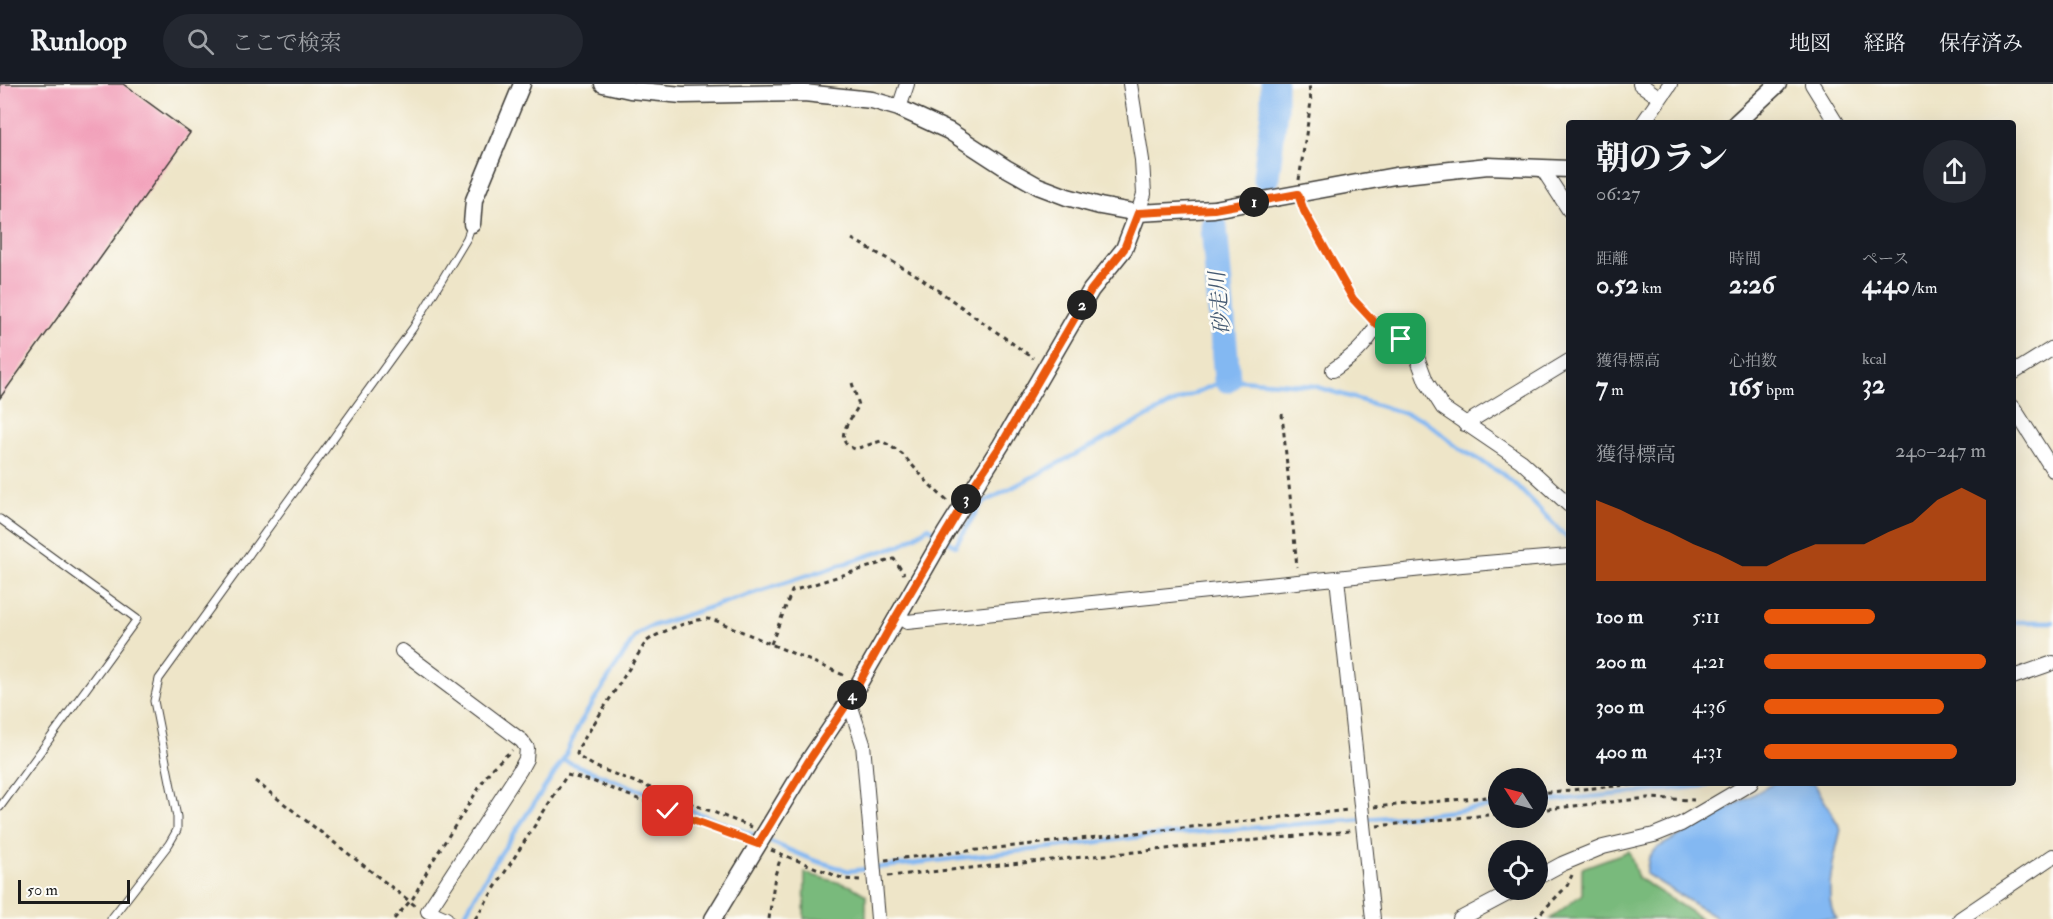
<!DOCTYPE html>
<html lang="ja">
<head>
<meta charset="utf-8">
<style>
	:root { --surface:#171b24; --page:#242831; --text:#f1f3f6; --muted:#9ea1a6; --line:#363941; --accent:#ea580c }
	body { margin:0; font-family:"IM FELL Double Pica","Noto Serif JP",serif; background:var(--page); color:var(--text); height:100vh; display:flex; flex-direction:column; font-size:22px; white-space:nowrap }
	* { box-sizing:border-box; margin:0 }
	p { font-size:20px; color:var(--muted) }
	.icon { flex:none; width:33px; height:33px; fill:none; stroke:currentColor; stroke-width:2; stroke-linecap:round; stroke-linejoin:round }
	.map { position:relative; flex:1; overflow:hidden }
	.details { position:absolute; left:1566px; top:36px; width:450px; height:666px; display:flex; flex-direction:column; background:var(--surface); border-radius:6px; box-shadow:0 6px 24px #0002 }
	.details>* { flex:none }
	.needle { width:39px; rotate:306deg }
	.controls { position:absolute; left:1488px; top:684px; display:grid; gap:12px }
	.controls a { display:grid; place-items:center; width:60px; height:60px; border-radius:50%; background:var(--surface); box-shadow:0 6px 24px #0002; font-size:30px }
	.scale { position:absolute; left:18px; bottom:15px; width:112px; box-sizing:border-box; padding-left:6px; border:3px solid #1c1c1c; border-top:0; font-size:16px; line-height:21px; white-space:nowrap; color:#1c1c1c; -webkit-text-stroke:4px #fdfcf7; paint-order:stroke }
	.pin { position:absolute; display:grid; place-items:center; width:51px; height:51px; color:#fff; margin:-26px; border-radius:12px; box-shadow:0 3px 9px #0006 }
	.km { position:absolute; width:30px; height:30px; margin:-15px; border-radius:50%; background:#222; color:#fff; font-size:16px; line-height:30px; text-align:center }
	.round { display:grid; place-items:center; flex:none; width:63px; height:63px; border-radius:32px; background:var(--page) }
	.head { display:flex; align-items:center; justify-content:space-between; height:102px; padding:0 30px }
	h1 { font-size:33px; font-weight:800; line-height:45px }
	.stats { display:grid; grid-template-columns:repeat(3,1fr); gap:9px; height:102px; padding:6px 30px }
	.stats div { display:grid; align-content:center }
	.stats b { font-size:26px; font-weight:800 }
	.stats small { font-size:16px; font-weight:400 }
	.stats p { font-size:16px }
	.chart { height:168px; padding:12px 30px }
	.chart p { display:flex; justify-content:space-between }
	.chart svg { width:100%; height:108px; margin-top:6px; fill:var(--accent); opacity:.7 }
	ul { padding:0 30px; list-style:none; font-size:20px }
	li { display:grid; grid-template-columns:96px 72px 1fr; align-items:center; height:45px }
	li i { height:15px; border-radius:8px; background:var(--accent) }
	header { display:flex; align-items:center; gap:36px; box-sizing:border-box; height:84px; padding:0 30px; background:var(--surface); border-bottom:2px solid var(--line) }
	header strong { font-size:28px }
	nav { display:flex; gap:33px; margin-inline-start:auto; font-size:21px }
	.search { width:420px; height:54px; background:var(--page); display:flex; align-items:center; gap:15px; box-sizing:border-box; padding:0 21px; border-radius:33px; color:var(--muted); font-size:22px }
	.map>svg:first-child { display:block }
</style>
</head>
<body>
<header>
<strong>Runloop</strong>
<div class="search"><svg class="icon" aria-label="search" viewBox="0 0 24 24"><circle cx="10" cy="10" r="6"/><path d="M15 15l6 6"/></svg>ここで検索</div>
<nav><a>地図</a><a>経路</a><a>保存済み</a></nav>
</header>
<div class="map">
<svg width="2053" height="835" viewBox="0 0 2053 835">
	<rect width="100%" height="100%" fill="#fdfcf7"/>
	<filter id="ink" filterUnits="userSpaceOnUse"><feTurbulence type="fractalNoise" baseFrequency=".0167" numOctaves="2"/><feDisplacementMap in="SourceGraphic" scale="12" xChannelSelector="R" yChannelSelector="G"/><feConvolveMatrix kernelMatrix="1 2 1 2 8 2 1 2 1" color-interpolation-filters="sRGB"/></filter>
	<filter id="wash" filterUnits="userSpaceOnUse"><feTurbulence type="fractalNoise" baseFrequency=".008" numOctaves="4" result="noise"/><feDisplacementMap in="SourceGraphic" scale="24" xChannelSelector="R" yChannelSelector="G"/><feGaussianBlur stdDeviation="1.35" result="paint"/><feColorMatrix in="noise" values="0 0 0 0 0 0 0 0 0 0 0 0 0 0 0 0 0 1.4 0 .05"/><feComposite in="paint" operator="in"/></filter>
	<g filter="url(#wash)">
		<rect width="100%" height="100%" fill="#eee5c8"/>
		<path fill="#79ba7b" stroke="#4a6b4c" stroke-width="1.5" d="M1629 767 1638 794 1702 835H1550L1582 810V784Z
			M805 789 851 802 866 811V835H804Z"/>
		<path fill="#83b8f2" stroke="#506a87" stroke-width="1.5" d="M1774 699H1814L1841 745C1836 767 1821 816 1837 835H1718L1646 790 1649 773 1657 764Z"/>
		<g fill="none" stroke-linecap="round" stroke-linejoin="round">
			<path stroke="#83b8f2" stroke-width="4.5" d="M946 456 955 462 981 420 1177 317 1227 295 1314 302 1423 335 1459 364 1501 389 1517 402 1569 456
				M2013 538H2053
				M563 676 759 753
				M1538 718 1704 702 1713 699
				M766 756 813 776 849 787 1149 752 1428 730 1498 722
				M462 835 491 784 563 676 580 639 636 551 649 543 901 461 929 443 939 451"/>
			<path stroke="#83b8f2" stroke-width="27" d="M1266 93 1274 27V0
				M1214 142 1227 295"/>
		</g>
		<g id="blocks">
			<path fill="#f2a0ba" d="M0 0H123L190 49 0 314Z"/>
		</g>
	</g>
	<g filter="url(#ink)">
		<use href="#blocks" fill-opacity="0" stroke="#3c3a36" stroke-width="1.5"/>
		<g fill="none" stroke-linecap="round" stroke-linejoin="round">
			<defs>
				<path id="service" d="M0 435 137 535 0 723
					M111 835 169 760 177 746V733L154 617 159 595 413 244 467 154 472 140"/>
				<path id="minor" d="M1130 0 1142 76 1144 110 1138 129
					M1640 0 1660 14
					M1812 0 1836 39
					M899 24 907 0
					M1643 39 1670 0
					M1542 84 1569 126
					M1333 286C1353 272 1365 263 1377 241L1410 263 1417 273 1426 297 1443 324 1521 377 1569 421
					M2013 289 2053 264
					M2013 323 2053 386
					M1465 340 1569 277
					M1337 494 1373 835
					M897 531 907 538 1462 481 1569 472
					M402 567 522 657 527 664 526 675 520 686 428 827 446 835
					M2013 593 2053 579
					M849 617 863 660 878 835
					M1538 793 1562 780 1603 763 1654 751 1681 740 1751 699
					M1460 835 1515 806
					M1960 835 2053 772"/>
				<path id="tertiary" d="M603 0 630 6 682 11 804 9 872 16 899 24 949 47 1006 84 1038 102 1067 113 1100 122 1138 129 1214 125 1395 92 1488 82 1569 85
					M1736 39 1778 0
					M472 140 474 116 522 0
					M713 835 808 678 849 617 946 448 1001 361 1091 206 1124 165 1138 129"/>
			</defs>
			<use href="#service" stroke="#3c3a36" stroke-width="9"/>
			<use href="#minor" stroke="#3c3a36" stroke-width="16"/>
			<use href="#tertiary" stroke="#3c3a36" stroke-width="19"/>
			<path stroke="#3c3a36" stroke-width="3" stroke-dasharray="4.5 4.5" stroke-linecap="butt" d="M1299 96 1311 18 1309 0
				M1303 122 1353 215 1368 232
				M852 155 918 192 1033 274
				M852 299 859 321C852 335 830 356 855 365L881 357 887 360 902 370 931 402 948 418
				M1282 330 1297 483
				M771 560 792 507 894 475 904 490
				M255 697 417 823
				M1538 709 1649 699
				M1374 723 1498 712
				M1538 726 1648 714 1694 716
				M1377 742 1498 730
				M752 743 596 683 579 673 577 670 579 663 646 558C656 549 695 534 708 535 711 535 714 537 717 537L846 592
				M771 766 844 795 860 796
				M885 776 1349 726
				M888 792 1350 747
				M394 835 413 814 432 778 491 685 512 666
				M475 835 567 691 595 698 742 756
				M769 835 775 791 782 770
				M1535 835 1567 802 1572 791"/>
			<use href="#service" stroke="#fff" stroke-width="7"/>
			<use href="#minor" stroke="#fff" stroke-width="14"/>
			<use href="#tertiary" stroke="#fff" stroke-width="16"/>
		</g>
	</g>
	<g fill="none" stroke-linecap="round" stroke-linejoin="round" filter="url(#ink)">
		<defs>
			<path id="route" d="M668 727 758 760 808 678 849 617 897 531 976 398 1001 361 1091 206 1124 165 1138 129 1214 125 1298 110 1304 127 1353 215 1377 241 1401 255"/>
		</defs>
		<use href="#route" stroke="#fff" stroke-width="12"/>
		<use href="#route" stroke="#ea580c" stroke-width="8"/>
	</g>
	<g text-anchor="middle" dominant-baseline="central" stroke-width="5" stroke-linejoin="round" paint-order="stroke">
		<g font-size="21" font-style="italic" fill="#455a72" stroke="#fdfcf7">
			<text transform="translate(1220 219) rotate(-95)">砂走川</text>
		</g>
	</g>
</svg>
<div class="controls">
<a><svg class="needle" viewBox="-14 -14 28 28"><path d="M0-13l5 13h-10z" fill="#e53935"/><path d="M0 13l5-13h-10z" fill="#9ea1a6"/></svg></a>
<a><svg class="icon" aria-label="locate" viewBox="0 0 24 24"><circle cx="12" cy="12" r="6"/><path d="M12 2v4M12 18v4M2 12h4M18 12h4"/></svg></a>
</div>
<div class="scale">50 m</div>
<div class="pin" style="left:1401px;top:255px;background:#1e9e55"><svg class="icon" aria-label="arrive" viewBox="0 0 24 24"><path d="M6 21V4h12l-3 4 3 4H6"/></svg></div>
<div class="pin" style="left:668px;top:727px;background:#d93025"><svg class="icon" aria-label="check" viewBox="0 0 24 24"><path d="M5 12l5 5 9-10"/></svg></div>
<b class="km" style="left:1254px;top:118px">1</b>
<b class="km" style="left:1082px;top:221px">2</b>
<b class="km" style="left:966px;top:415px">3</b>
<b class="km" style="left:852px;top:611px">4</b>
<section class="details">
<div class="head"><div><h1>朝のラン</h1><p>06:27</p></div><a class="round"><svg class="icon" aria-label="share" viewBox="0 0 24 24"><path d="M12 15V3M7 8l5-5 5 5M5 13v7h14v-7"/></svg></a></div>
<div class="stats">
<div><p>距離</p><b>0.52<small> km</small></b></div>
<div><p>時間</p><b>2:26</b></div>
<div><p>ペース</p><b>4:40<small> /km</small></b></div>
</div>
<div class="stats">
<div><p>獲得標高</p><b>7<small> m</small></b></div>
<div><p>心拍数</p><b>165<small> bpm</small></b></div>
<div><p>kcal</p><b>32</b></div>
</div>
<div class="chart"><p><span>獲得標高</span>240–247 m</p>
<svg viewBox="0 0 160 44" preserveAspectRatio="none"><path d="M0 44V11L10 15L20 20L30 24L40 29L50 33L60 38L70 38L80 33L90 29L100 29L110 29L120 24L130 20L140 11L150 6L160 11V44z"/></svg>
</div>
<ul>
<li><b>100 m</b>5:11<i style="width:50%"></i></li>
<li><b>200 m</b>4:21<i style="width:100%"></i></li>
<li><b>300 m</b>4:36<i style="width:81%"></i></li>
<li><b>400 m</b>4:31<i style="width:87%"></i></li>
</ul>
</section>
</div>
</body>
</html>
